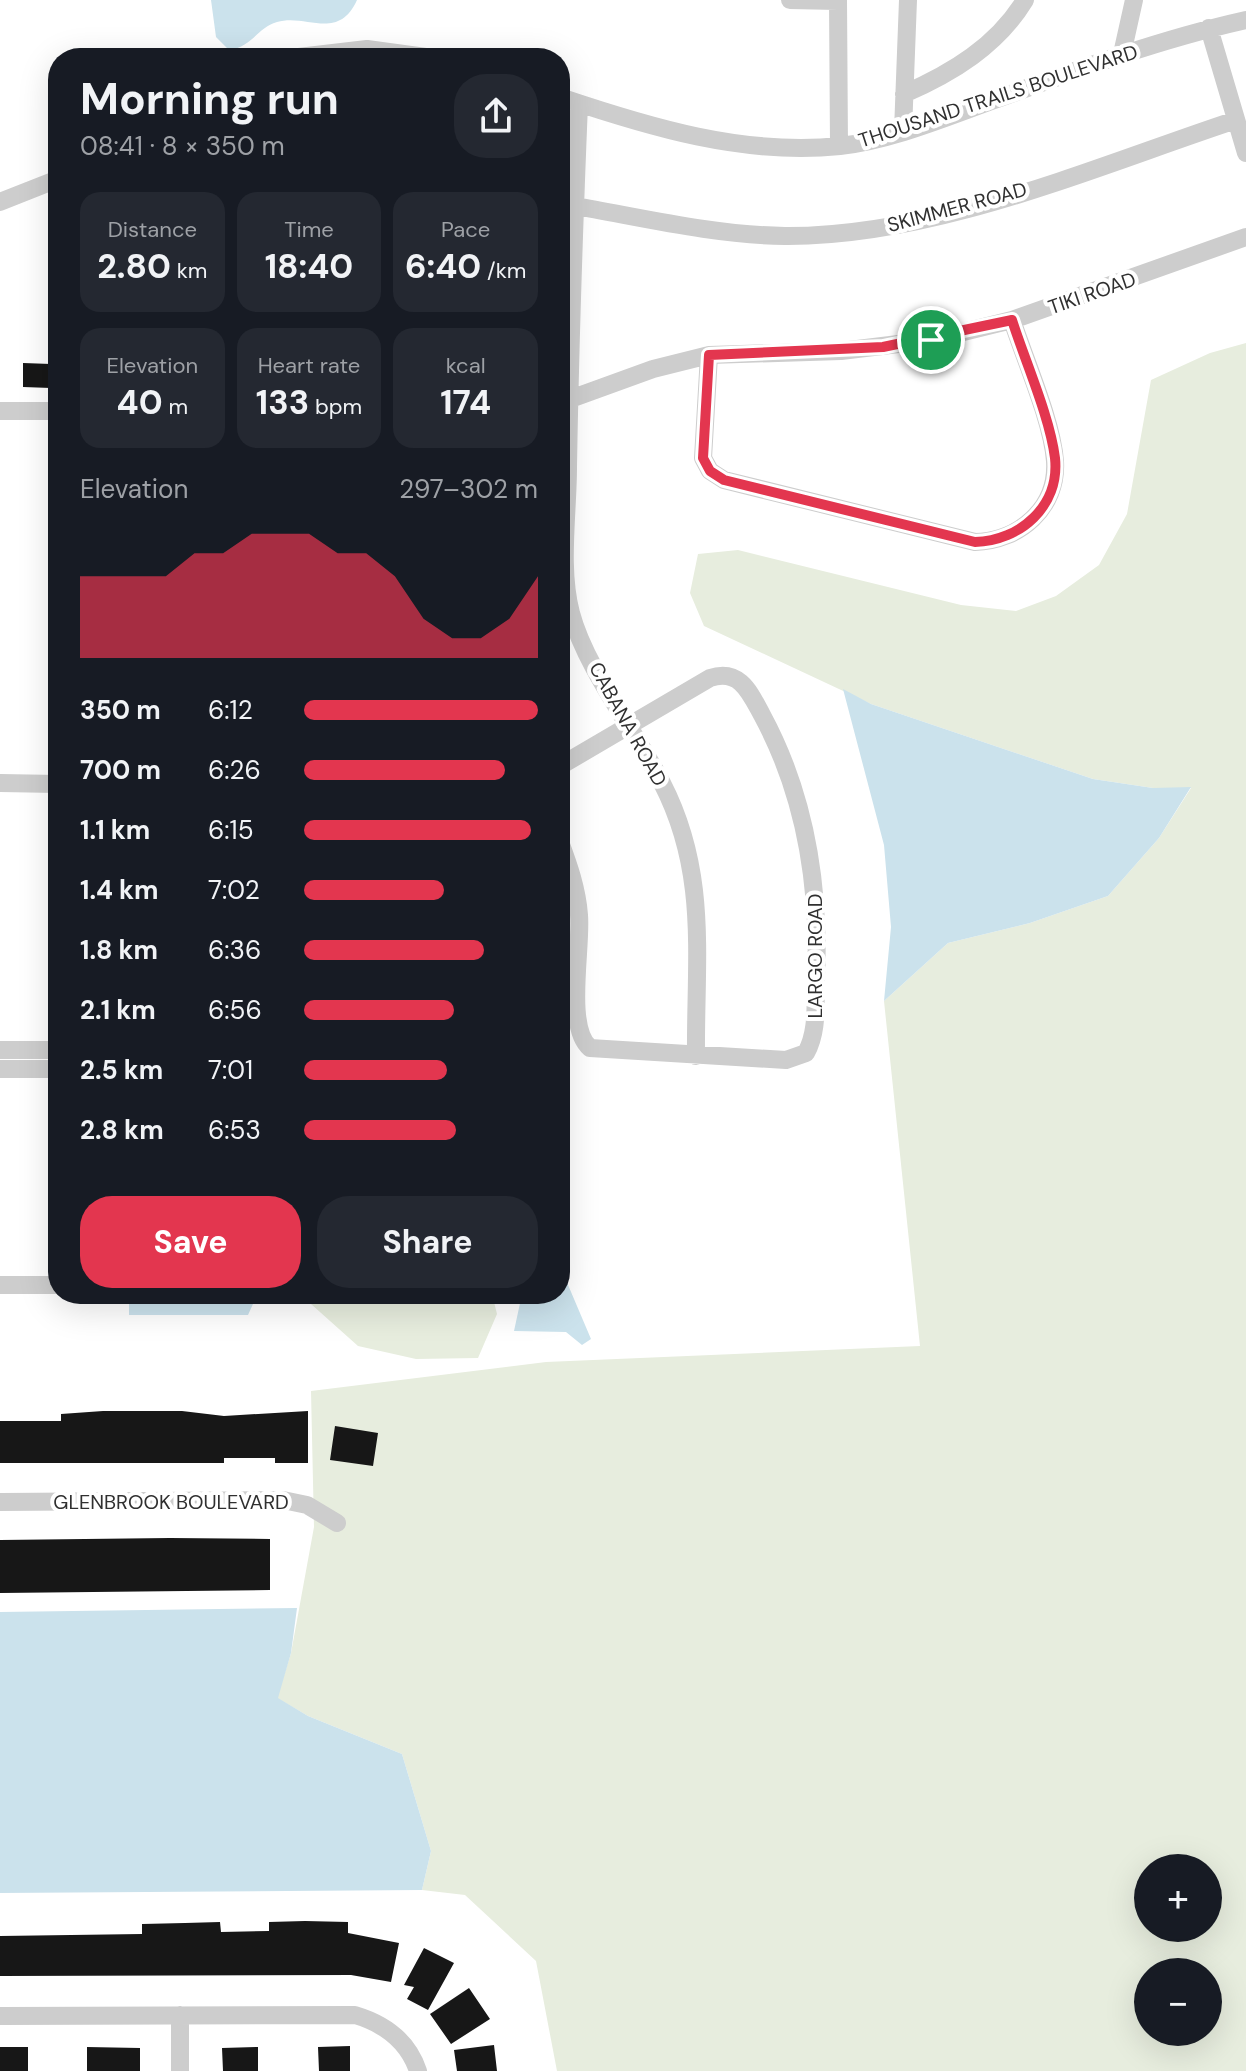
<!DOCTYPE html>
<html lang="en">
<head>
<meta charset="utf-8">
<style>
	:root { --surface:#171b24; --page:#242831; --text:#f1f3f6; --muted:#9ea1a6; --accent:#e3364f }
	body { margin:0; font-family:"DM Sans",sans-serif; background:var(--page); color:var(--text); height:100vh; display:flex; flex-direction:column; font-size:30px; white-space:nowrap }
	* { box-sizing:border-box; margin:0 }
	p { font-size:26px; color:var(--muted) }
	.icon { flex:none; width:44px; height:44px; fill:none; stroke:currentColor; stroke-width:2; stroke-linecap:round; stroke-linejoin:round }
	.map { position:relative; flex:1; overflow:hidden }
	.details { position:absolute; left:48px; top:48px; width:522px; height:1256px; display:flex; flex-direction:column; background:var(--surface); border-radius:32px; box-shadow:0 8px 32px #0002 }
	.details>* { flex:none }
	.tools { position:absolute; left:1134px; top:1854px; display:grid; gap:16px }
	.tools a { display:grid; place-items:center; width:88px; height:88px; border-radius:50%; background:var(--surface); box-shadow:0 8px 32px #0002; font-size:40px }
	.pin { position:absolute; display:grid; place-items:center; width:68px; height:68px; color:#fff; margin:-34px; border:4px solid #fff; border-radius:50%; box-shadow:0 2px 8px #0007 }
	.round { display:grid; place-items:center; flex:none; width:84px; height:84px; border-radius:32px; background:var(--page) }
	.summary { display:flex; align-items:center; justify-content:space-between; height:136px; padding:0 32px }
	h1 { font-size:44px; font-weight:700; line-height:60px }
	.figures { display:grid; grid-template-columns:repeat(3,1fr); gap:12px; height:136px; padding:8px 32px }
	.figures div { display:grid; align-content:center; border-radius:20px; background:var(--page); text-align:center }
	.figures b { font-size:34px; font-weight:700 }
	.figures small { font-size:22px; font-weight:400 }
	.figures p { font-size:22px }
	.chart { height:224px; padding:16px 32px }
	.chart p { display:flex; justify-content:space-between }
	.chart svg { width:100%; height:144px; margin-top:8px; fill:var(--accent); opacity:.7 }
	.action { display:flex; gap:16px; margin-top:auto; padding:16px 32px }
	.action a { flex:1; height:92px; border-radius:32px; background:var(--accent); color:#fff; font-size:32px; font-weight:700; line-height:92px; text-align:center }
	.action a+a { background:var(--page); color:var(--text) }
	ul { padding:0 32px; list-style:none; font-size:26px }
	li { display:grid; grid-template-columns:128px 96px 1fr; align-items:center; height:60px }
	li i { height:20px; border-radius:10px; background:var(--accent) }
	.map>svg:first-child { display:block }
</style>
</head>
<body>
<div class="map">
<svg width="1246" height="2071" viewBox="0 0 1246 2071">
	<rect width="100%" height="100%" fill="#fff"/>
	<path fill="#e7edde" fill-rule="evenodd" d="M1246 343V2071H557L536 1961 465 1895 422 1890 431 1851 402 1754 308 1716 277 1698 291 1653 314 1527 311 1391 546 1362 920 1346 884 1001 948 943 1030 923 1108 896 1159 838 1191 788H1153L1093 779 871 704 704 626 690 593 698 554 738 550 961 605 1016 611 1056 596 1099 565 1127 514 1151 380 1210 353ZM1148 1868H1208V1928H1148ZM1148 1972H1208V2032H1148Z
		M306 1294H492L497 1314 478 1358 416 1359 358 1346 311 1304Z"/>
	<path fill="#cbe2ec" d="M211 0H357C338 42 306 13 277 22 257 28 252 47 229 50L216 37Z
		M843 689 871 704 1093 779 1153 788 1191 787 1159 838 1108 896 1030 923 948 943 884 1001 891 927 884 845Z
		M560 1266 591 1339 582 1345 566 1332 514 1331 522 1294H560Z
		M129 1294H257V1295L248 1315H129Z
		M297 1608 291 1653 278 1698 308 1716 402 1754 431 1851 422 1890 0 1893V1612Z"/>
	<path fill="#171717" d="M23 363 51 364V388L23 387Z
		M103 1411H182L224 1416 308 1411V1463H275V1458H224V1463H0V1421H61V1414Z
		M335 1426 378 1433 373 1466 330 1460Z
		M170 1538 270 1539V1590L0 1593V1540Z
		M305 1921 348 1922V1933L399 1943 391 1982 351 1975 0 1976V1936L142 1934V1924L185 1923 220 1922 221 1932 269 1931V1922Z
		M424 1948 454 1963 428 2010 407 1999 414 1987 404 1985Z
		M469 1988 490 2019 451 2044 430 2014Z
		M494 2045 497 2071H457L454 2050Z
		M350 2046V2071H319L318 2047Z
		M0 2047H28V2071H0Z
		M87 2047 140 2048V2071H87Z
		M258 2047V2071H223L222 2048Z"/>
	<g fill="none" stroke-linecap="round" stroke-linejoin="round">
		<path stroke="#cdcdcd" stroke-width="18" d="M790 0 838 1
			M838 0 839 146
			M1209 28 1246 153
			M1122 54 1134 0
			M290 58 367 49 433 58
			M904 94C952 73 997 46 1025 0
			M560 97C649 127 744 156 840 146 893 140 946 117 997 99 1079 69 1161 39 1246 20
			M579 104C574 225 570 346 568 467 568 513 559 568 571 613 585 667 636 732 662 783 709 874 695 959 696 1056
			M903 131 908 0
			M0 202 58 179
			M575 206C644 218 714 235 785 236 935 237 1094 167 1236 120
			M709 355 703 458 710 471 724 480 975 542C1019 541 1058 508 1055 461 1052 421 1025 360 1012 320
			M562 402 653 369 709 355 841 351 931 340 1012 320 1246 237
			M0 411H58
			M560 766 710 678C740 668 750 693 762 715 807 798 820 889 816 981 815 1006 818 1031 806 1053L786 1060 590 1048C565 1027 582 948 579 915 577 889 569 866 560 842
			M0 783 58 784
			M0 1050H58
			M0 1069H58
			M0 1285H58
			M0 1502 283 1500 307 1505 337 1523
			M180 2015V2071
			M0 2016 355 2015C385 2024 408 2041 418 2071"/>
	</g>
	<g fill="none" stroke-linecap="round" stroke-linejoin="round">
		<defs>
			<path id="route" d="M1012 320C1025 361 1050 417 1055 458 1060 506 1020 541 975 542L724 480 710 471 703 458 709 355 883 347Z"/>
		</defs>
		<use href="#route" stroke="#fff" stroke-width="16"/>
		<use href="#route" stroke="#e3364f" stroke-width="10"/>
	</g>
	<g text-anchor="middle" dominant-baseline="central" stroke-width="8" stroke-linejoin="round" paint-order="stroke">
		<g font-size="20" fill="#303030" stroke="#fff">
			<text transform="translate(998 96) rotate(-18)">THOUSAND TRAILS BOULEVARD</text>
			<text transform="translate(957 207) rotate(-15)">SKIMMER ROAD</text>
			<text transform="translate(1092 293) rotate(-19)">TIKI ROAD</text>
			<text transform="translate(628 724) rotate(61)">CABANA ROAD</text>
			<text transform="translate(815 956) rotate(-90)">LARGO ROAD</text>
			<text x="171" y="1502">GLENBROOK BOULEVARD</text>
		</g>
	</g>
</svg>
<div class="tools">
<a>+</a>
<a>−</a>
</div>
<div class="pin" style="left:931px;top:340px;background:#1e9e55"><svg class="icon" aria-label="arrive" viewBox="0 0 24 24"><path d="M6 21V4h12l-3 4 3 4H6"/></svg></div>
<section class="details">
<div class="summary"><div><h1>Morning run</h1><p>08:41 · 8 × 350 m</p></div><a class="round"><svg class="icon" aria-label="share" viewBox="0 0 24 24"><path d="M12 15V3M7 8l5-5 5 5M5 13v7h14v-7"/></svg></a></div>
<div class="figures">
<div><p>Distance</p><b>2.80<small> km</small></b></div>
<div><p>Time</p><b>18:40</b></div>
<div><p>Pace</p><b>6:40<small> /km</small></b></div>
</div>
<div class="figures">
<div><p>Elevation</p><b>40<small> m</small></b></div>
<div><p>Heart rate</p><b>133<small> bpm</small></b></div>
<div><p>kcal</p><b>174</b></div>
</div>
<div class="chart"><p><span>Elevation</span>297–302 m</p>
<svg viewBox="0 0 160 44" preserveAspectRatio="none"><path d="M0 44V19L10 19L20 19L30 19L40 12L50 12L60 6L70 6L80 6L90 12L100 12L110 19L120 32L130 38L140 38L150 32L160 19V44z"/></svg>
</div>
<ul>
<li><b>350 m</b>6:12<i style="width:100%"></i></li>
<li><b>700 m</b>6:26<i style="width:86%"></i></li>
<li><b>1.1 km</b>6:15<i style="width:97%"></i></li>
<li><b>1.4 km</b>7:02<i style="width:60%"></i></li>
<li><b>1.8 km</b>6:36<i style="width:77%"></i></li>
<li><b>2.1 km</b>6:56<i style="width:64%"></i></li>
<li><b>2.5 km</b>7:01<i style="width:61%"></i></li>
<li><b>2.8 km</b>6:53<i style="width:65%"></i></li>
</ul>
<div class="action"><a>Save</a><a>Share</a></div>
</section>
</div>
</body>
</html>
